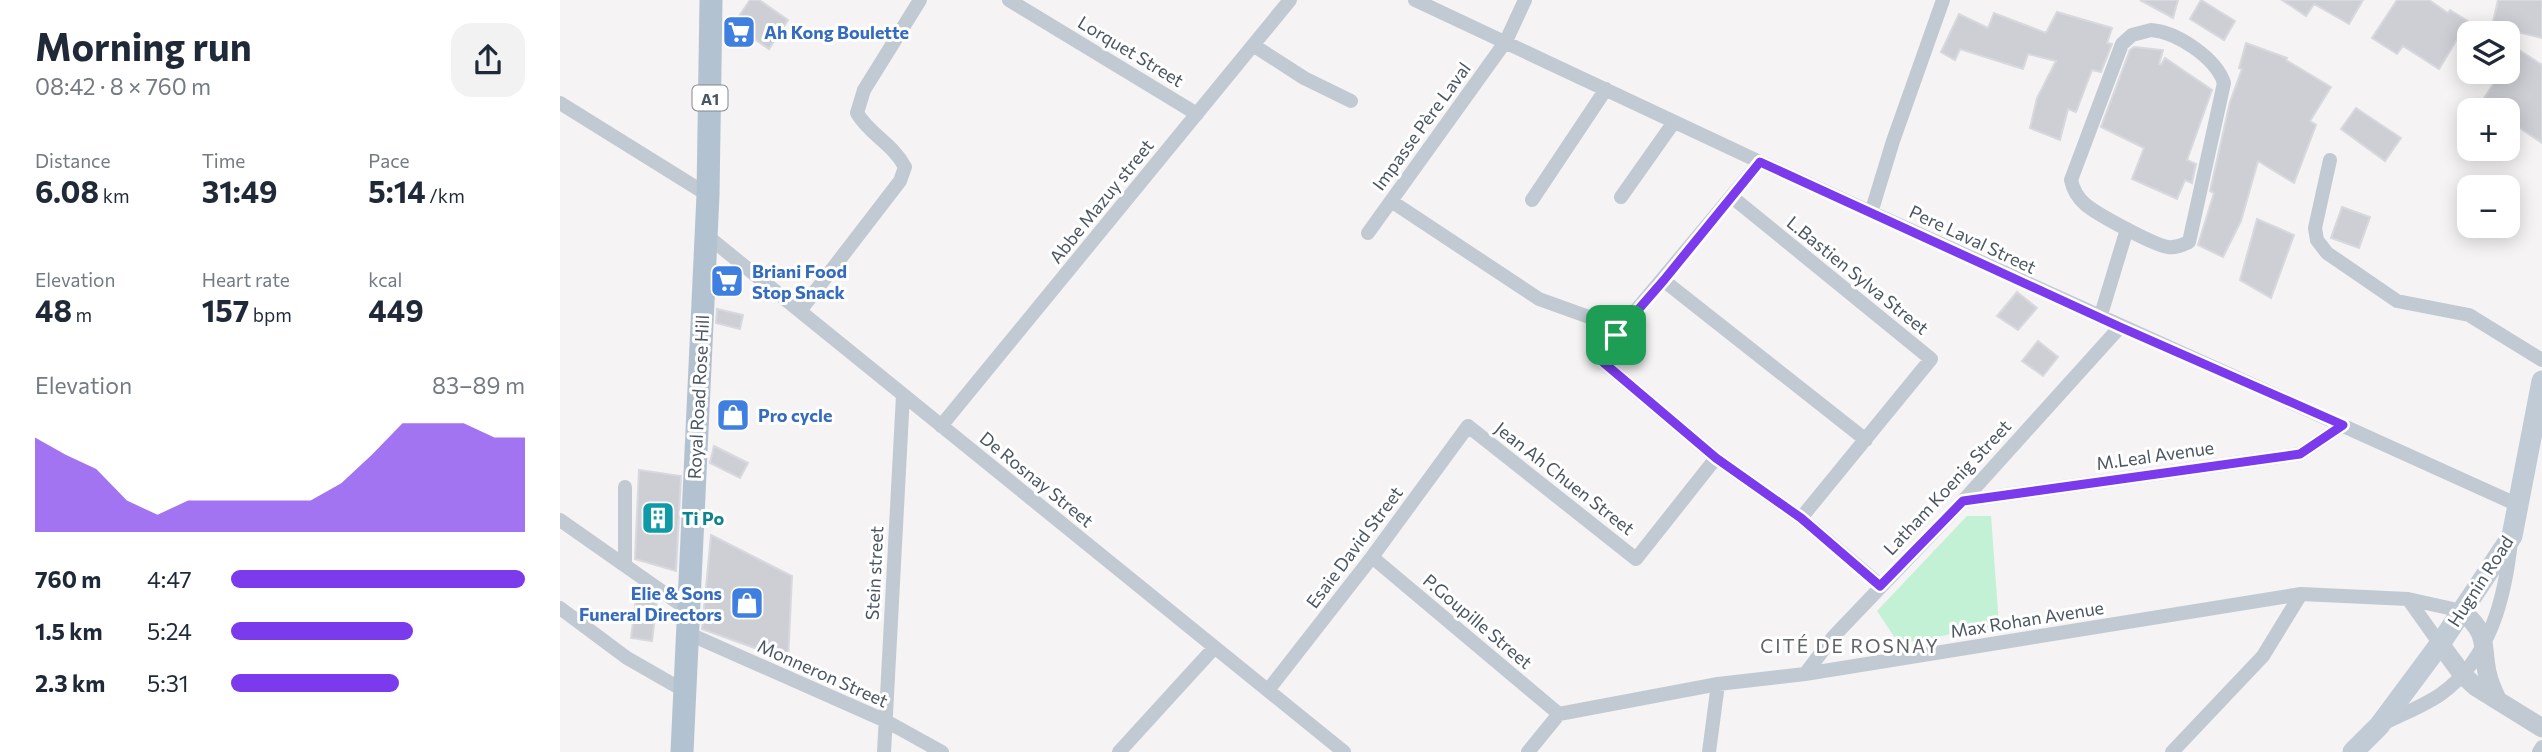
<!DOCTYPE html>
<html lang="en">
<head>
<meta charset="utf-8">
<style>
	:root { --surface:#fff; --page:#f2f2f3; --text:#1f2937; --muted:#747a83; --accent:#7c3aed }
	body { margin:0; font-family:Commissioner,sans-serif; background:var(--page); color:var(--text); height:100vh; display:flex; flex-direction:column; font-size:26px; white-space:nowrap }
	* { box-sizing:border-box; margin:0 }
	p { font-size:23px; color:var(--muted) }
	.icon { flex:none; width:38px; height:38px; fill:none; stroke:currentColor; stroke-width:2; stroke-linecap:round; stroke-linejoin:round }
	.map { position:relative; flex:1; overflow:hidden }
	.sheet { display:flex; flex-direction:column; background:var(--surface); width:560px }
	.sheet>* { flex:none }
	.controls { position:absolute; left:1897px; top:21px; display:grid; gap:14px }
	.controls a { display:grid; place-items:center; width:63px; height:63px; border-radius:14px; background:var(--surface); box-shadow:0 4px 18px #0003; font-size:35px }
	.pin { position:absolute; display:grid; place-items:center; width:60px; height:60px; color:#fff; margin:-30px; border-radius:14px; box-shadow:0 4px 10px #0006 }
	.round { display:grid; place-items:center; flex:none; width:74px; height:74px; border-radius:21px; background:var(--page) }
	.headline { display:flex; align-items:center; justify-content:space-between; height:119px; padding:0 35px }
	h1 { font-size:38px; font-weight:700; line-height:52px }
	.stats { display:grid; grid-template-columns:repeat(3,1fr); gap:10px; height:119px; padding:7px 35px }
	.stats div { display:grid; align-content:center }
	.stats b { font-size:30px; font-weight:700 }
	.stats small { font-size:19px; font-weight:400 }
	.stats p { font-size:19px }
	.chart { height:196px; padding:14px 35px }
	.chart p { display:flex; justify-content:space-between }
	.chart svg { width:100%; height:126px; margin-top:7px; fill:var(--accent); opacity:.7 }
	ul { padding:0 35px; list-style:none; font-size:23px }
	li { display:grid; grid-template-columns:112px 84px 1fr; align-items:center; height:52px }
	li i { height:18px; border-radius:9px; background:var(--accent) }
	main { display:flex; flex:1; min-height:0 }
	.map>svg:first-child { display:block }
</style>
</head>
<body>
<main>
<section class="sheet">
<div class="headline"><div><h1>Morning run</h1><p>08:42 · 8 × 760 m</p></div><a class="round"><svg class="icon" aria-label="share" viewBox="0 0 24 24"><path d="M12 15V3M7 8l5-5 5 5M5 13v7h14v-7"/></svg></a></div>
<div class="stats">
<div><p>Distance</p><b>6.08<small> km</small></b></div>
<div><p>Time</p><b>31:49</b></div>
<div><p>Pace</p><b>5:14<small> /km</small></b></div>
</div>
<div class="stats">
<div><p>Elevation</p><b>48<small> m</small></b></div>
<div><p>Heart rate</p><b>157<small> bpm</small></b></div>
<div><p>kcal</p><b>449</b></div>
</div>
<div class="chart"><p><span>Elevation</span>83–89 m</p>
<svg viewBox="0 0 160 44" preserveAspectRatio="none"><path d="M0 44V11L10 17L20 22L30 33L40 38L50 33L60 33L70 33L80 33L90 33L100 27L110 17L120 6L130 6L140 6L150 11L160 11V44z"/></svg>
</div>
<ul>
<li><b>760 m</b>4:47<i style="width:100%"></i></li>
<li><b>1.5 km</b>5:24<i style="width:62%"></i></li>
<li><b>2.3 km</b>5:31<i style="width:57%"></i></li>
</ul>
</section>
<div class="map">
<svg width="1982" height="752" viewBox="0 0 1982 752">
	<rect width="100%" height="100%" fill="#f5f3f3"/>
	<path fill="#c3f1d5" d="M1407 516H1431L1439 625 1339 644 1317 611Z"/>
	<path fill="#cdcfd5" stroke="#d7d9de" stroke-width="2" d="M190 0H199L228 20 209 49 173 25Z
		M1580 0H1618L1613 18Z
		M1641 0 1675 21 1664 40 1630 19Z
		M1722 0H1803L1789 24 1754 4 1746 16Z
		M1837 0H1869L1888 13 1890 10 1908 21 1879 69 1843 46 1837 54 1812 38Z
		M1938 0H1982V38L1932 26Z
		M1497 12 1552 28 1547 43 1552 44 1541 72 1532 70 1516 112 1508 109 1500 140 1470 128 1477 98 1496 61 1468 54 1463 69 1400 49 1395 60 1381 52 1399 14 1428 28 1434 13 1486 33Z
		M1686 43 1727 58 1726 60 1771 87 1750 121 1756 125 1734 183 1698 161 1681 221 1663 257 1638 245 1654 193 1650 191 1670 102 1682 69 1679 68Z
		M1953 46 1982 65V143L1948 120V110H1933L1921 103 1941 72H1948V54Z
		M1574 47 1603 50 1599 64 1601 65 1605 58 1652 90 1627 160 1636 164 1632 183 1625 180 1617 199 1572 179 1584 148 1541 127 1570 50Z
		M1796 108 1841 138 1825 161 1781 129Z
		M1782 207 1810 217 1799 248 1771 238Z
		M1697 219 1734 235 1711 298 1680 280Z
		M1457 292 1477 308 1458 330 1437 316Z
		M157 309 183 315 180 329 156 323Z
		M1478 341 1498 357 1483 376 1462 361Z
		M154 446 188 463 180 478 150 463Z
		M79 470 121 476 116 571 75 559Z
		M151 535 232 576 228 660 142 629Z
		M76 599 97 601 92 641 71 638Z"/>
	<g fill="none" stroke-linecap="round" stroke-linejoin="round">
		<path stroke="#c1cad2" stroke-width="14" d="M449 0 637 114
			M855 0 1200 162 1958 505
			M1591 30C1617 32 1656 58 1664 83L1629 242C1622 245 1616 248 1608 247 1594 245 1536 214 1525 204 1518 198 1513 189 1511 180L1562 44 1572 35Z
			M693 45 744 78 791 101
			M0 103 148 195
			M1770 160 1755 228 1757 240 1767 253 1837 301 1909 315 1982 360
			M1200 162 1037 357 1156 458 1241 518 1320 585
			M1061 197 1114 122
			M1172 197 1371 359 1241 518
			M972 200 1046 89
			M831 201 979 299 1029 317 1056 335
			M1311 213 1333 141 1383 0
			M808 233 946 41 965 0
			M146 235 784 752
			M1103 280 1306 440
			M240 311 340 181 345 167C334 145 309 134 297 113L304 90 360 0
			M1540 318 1567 229
			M381 426 730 0
			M1403 501 1740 454 1783 425
			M0 520 127 609
			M812 557 999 714
			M65 565V487
			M1848 599 1880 644
			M0 608 67 658 123 690
			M127 633 326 721 382 752
			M1245 674 1274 636 1403 501 1560 327
			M709 689 812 557 908 426 1076 559 1156 458
			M1823 724C1842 714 1864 706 1881 694 1930 659 1945 598 1951 541
			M324 752 343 395
			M559 752 654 648
			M968 752 999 714 1158 684 1245 674 1741 594 1848 599 1902 611
			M1149 752 1158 684
			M1612 752 1703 656 1741 594
			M1979 752 1982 747"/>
		<path stroke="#c1cad2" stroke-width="19" d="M1902 611C1929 635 1921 641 1927 672 1929 681 1933 691 1937 699
			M1880 644 1903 675 1916 687 1982 728"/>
		<path stroke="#c1cbd6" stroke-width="21" d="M1793 752 1819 726 1880 644 1952 536 1982 381"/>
		<path stroke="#b3c2d1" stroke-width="23" d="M122 752 148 195 151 0"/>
	</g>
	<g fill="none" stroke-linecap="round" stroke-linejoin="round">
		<defs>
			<path id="route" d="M1200 162 1560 327 1783 425 1740 454 1403 501 1320 586 1241 518 1156 458 1037 357 1104 280Z"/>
		</defs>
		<use href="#route" stroke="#fff" stroke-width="14"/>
		<use href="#route" stroke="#7c3aed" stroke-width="9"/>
	</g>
	<defs>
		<symbol id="supermarket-square" viewBox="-11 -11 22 22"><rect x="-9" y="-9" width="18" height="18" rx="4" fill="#3f7fe0" stroke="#fff"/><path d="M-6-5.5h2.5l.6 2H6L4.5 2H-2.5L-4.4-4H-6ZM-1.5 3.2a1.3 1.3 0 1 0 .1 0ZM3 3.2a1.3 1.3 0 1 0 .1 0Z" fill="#fff"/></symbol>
		<symbol id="shop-square" viewBox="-11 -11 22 22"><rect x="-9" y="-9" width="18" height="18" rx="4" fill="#3f7fe0" stroke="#fff"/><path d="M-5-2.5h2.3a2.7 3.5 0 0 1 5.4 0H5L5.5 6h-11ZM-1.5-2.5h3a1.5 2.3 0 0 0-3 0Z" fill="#fff"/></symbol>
		<symbol id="building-square" viewBox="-11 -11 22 22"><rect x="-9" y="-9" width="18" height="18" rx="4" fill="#0f9aa8" stroke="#fff"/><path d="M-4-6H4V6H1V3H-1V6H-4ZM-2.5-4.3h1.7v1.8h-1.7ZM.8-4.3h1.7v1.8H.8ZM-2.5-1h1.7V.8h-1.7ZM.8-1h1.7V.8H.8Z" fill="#fff"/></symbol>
	</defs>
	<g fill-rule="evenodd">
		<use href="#supermarket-square" x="160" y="13" width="38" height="38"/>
		<use href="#supermarket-square" x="148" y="262" width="38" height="38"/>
		<use href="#shop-square" x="154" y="396" width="38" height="38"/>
		<use href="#building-square" x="79" y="499" width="38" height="38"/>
		<use href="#shop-square" x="168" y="584" width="38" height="38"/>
	</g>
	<g text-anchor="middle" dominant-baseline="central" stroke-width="6" stroke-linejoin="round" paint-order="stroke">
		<rect fill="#fff" stroke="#808990" stroke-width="2" x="132.5" y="85.5" width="35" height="25" rx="5"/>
		<g font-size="16" font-weight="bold" fill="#4a5661">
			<text x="150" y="98">A1</text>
		</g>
		<g font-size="18" font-weight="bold" fill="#366cbe" stroke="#fff" text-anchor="start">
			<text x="204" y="32">Ah Kong Boulette</text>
			<text x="192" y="271">Briani Food<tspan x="192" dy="21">Stop Snack</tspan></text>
			<text x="198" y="415">Pro cycle</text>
			<text x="162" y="593" text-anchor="end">Elie &amp; Sons<tspan x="162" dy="21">Funeral Directors</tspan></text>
		</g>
		<g font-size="18" fill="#4a5661" stroke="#fff">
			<text transform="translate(571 51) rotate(31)">Lorquet Street</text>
			<text transform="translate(861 126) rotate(-54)">Impasse Père Laval</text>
			<text transform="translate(541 201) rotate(-51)">Abbe Mazuy street</text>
			<text transform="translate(1413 239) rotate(25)">Pere Laval Street</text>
			<text transform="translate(1298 275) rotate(39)">L.Bastien Sylva Street</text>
			<text transform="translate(138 397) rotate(-87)">Royal Road Rose Hill</text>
			<text transform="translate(1595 455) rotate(-8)">M.Leal Avenue</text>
			<text transform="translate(1005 478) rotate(38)">Jean Ah Chuen Street</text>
			<text transform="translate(477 479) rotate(39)">De Rosnay Street</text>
			<text transform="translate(1387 487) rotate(-47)">Latham Koenig Street</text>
			<text transform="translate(794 547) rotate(-53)">Esaie David Street</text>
			<text transform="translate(314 573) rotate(-87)">Stein street</text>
			<text transform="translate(1920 581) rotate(-57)">Hugnin Road</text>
			<text transform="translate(1467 619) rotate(-9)">Max Rohan Avenue</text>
			<text transform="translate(918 621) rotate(40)">P.Goupille Street</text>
			<text transform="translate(263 673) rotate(24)">Monneron Street</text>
		</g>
		<g font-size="18" font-weight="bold" fill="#0d838f" stroke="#fff" text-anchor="start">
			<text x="122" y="518">Ti Po</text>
		</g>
		<g font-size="19" letter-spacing="2" fill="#5f6368" stroke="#fff">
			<text x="1290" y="645">CITÉ DE ROSNAY</text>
		</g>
	</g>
</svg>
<div class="controls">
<a><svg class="icon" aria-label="layers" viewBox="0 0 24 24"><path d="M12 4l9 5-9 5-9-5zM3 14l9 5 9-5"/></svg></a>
<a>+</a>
<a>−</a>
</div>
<div class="pin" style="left:1056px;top:335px;background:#1e9e55"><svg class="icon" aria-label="arrive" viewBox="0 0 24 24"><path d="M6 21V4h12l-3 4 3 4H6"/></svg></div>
</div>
</main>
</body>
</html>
